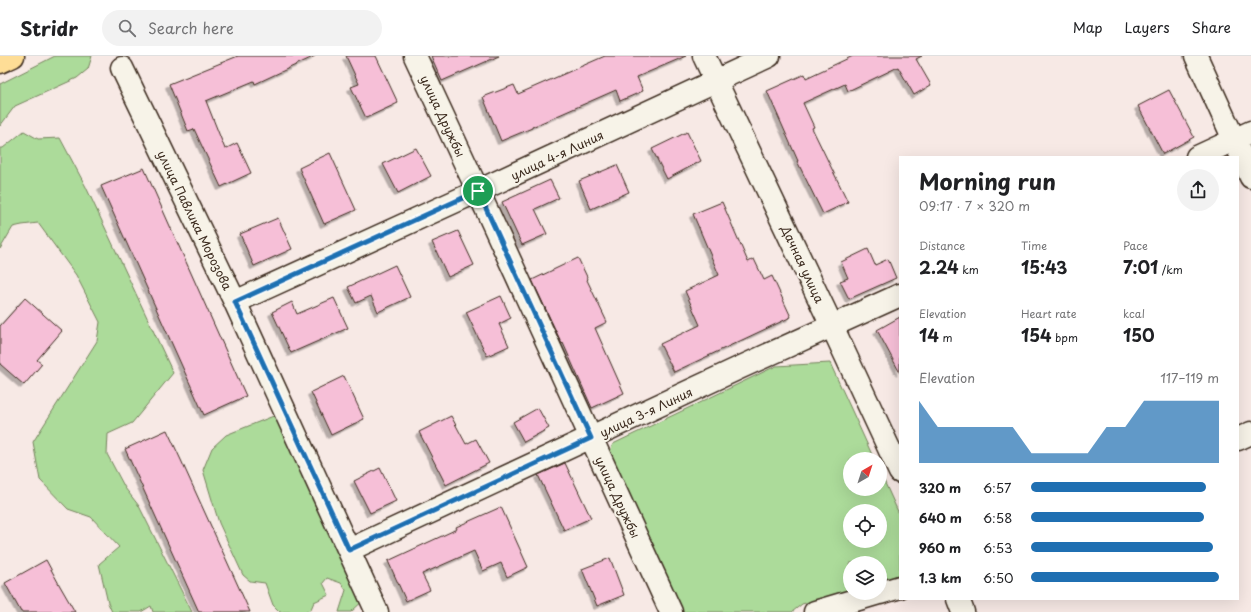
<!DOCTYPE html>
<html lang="en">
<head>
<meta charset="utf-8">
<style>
	:root { --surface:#fff; --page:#f2f2f2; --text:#202124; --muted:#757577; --line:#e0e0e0; --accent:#1f6fb2 }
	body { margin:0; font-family:"Playpen Sans",sans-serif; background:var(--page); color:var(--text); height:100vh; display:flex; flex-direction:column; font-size:15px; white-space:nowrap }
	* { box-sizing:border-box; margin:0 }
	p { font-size:13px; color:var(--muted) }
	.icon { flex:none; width:22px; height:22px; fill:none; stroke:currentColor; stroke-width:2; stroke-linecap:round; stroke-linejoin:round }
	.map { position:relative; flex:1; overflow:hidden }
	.sheet { position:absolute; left:899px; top:100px; width:340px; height:444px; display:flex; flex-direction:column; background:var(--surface); border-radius:0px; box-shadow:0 4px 16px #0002 }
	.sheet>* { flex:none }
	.needle { width:26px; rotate:39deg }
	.controls { position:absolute; left:843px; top:396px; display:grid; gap:8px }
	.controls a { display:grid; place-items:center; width:44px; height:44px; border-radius:50%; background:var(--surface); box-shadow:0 4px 16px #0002; font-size:20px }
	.pin { position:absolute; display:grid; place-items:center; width:34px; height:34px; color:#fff; margin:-17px; border:2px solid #fff; border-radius:50%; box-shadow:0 1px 4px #0007 }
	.round { display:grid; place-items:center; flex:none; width:42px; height:42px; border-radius:21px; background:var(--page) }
	.overview { display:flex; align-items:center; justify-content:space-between; height:68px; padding:0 20px }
	h1 { font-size:22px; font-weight:700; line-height:30px }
	.metrics { display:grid; grid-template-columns:repeat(3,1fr); gap:6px; height:68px; padding:4px 20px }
	.metrics div { display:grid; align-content:center }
	.metrics b { font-size:17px; font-weight:700 }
	.metrics small { font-size:11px; font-weight:400 }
	.metrics p { font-size:11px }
	.chart { height:112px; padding:8px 20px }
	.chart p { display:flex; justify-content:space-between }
	.chart svg { width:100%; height:72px; margin-top:4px; fill:var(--accent); opacity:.7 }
	ul { padding:0 20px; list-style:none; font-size:13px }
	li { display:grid; grid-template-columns:64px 48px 1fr; align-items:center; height:30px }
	li i { height:10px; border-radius:5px; background:var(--accent) }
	header { display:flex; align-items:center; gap:24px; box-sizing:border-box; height:56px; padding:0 20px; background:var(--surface); border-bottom:1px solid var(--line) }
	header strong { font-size:19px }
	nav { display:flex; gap:22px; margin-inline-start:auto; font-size:14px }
	.search { width:280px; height:36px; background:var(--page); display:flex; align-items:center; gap:10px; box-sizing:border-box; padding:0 14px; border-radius:22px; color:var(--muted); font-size:15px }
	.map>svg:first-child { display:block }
</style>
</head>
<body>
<header>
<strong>Stridr</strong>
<div class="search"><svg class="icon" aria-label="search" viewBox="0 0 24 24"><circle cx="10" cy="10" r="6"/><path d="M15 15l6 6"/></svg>Search here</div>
<nav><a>Map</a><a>Layers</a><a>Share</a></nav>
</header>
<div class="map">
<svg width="1251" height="556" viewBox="0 0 1251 556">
	<defs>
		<filter id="shadow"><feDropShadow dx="-3.5" dy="3.5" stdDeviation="0" flood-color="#0004"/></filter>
	</defs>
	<rect width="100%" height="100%" fill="#f7e9e5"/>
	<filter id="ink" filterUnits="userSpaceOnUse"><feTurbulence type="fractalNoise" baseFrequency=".025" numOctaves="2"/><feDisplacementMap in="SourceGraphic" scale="8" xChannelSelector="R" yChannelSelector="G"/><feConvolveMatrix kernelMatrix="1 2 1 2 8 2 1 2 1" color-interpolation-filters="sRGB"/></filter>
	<g filter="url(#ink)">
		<path fill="#acdb9a" stroke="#74825c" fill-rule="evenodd" d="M55 0H92L88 13 77 22 15 50 0 70V28Z
			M24 75 38 83 60 82 86 131 173 317 132 367 108 378 107 398 125 432 139 450 192 556H153L151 550 141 556H112L108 547 99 508 119 491 91 461 68 453 40 424 33 386 97 285 100 266 76 219 38 167 22 169 13 171 0 193V92H3Z
			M830 307 874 403H850V433H880V416L900 460V520L880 526V507H850V534L802 548 792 556H676L606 405 613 388 776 310ZM850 455H880V485H850Z
			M281 357 366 542 351 556H339L346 534 341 527 327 522 323 527 329 539 314 546 311 553 306 556H280L273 549 265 527 250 525 243 519 219 467 203 414 212 392 226 379Z"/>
		<path fill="#f6bfd7" stroke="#3b2a1e" filter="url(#shadow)" d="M238 0H315L255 28 254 25 206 45 225 93 237 87 251 117 221 131 194 73 188 75 169 28Z
			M346 0H376L398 47 366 62 351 31 359 28Z
			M431 0H499L442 25Z
			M605 0H686L637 21 643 35 620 45 616 34 532 71V72L501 85 483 41 514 29 518 38Z
			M853 0H922L916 3 931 29 914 39 898 11 848 35 845 28 803 47 814 71 812 72 848 146 823 158 797 105H798L767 35 805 18 806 22Z
			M1169 34 1194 81 1163 98 1138 50Z
			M687 76 701 105 667 123 652 93Z
			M416 92 431 120 398 137 383 108Z
			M330 97 356 154 324 168 299 112Z
			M617 109 629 136 591 153 579 125Z
			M144 112 246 340 204 359 101 130Z
			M550 124 559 142 535 153 547 178 522 189 502 146Z
			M722 146 748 206 754 203 764 224 772 220 791 261 674 316 660 288 700 269 685 235 719 219 693 158Z
			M278 162 292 193 254 210 240 178Z
			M458 175 474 209 448 221 432 186Z
			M868 193 875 209 888 203 896 222 849 243 840 225 848 222 841 206Z
			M578 202 588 223 587 224 607 266 595 272 624 337 592 352 563 287 562 288 532 224Z
			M395 209 410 241 378 256 371 240 356 247 348 231Z
			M501 240 511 262 499 268 509 290 487 300 466 256Z
			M25 242 62 275 37 304 42 308 24 329 0 308V270Z
			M334 242 348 272 291 297 272 256 292 246 297 258Z
			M900 261V317L877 274Z
			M344 320 364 363 331 379 311 336Z
			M538 352 549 372 524 386 513 366Z
			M451 360 466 388 476 383 489 407 446 429 419 376Z
			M167 374 181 404 250 556H199L125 393Z
			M565 407 591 462 564 474 538 419Z
			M380 412 396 445 370 457 354 425Z
			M501 451 528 511 507 521 501 507 483 515 474 495 422 518 430 534 406 545 388 505 457 473 456 471Z
			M610 502 624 539 597 550 582 513Z
			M46 504 60 530 75 556H21L5 527Z"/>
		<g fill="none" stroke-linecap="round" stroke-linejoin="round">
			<defs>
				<path id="minor" d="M415 0 478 135 671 556
					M704 0 832 270 900 416
					M1196 0 1251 121
					M122 12 235 246 377 556
					M1197 101 1251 76
					M235 246 478 135 769 0
					M1238 383 1251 377
					M349 494 739 312 900 239
					M880 537 900 531
					M958 543 963 556
					M815 556 879 537"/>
				<path id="highway" d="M0 6 13 0"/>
			</defs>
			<use href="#minor" stroke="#3b2a1e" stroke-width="25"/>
			<use href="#highway" stroke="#3b2a1e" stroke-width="25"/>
			<use href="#minor" stroke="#f7f3e8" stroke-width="22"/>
			<use href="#highway" stroke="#fedd96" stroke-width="22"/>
		</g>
	</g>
	<g fill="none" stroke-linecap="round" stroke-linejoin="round" filter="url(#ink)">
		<defs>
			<path id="route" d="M478 135 591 382 349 494 235 246Z"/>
		</defs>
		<use href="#route" stroke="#fff" stroke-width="8"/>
		<use href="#route" stroke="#1f6fb2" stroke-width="5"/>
	</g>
	<g text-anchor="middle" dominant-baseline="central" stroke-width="4" stroke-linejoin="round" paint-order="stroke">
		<g font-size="12" fill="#3b2a1e" stroke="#f7f3e8">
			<text transform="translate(443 60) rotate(65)">улица Дружбы</text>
			<text transform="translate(557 99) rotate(-25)">улица 4-я Линия</text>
			<text transform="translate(195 164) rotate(64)">улица Павлика Морозова</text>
			<text transform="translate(803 208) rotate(65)">Дачная улица</text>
			<text transform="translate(646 356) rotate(-25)">улица 3-я Линия</text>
			<text transform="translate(618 441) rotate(65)">улица Дружбы</text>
		</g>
	</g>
</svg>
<div class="controls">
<a><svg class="needle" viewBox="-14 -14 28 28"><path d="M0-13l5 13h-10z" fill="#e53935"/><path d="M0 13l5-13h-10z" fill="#757577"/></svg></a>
<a><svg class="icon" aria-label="locate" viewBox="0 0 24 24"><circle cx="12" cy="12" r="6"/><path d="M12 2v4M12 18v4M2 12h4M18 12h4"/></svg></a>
<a><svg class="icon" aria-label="layers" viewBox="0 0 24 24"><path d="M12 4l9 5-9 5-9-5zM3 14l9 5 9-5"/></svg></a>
</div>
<div class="pin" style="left:478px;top:135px;background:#1e9e55"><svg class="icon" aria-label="arrive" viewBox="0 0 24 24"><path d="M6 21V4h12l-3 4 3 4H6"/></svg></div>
<section class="sheet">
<div class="overview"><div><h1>Morning run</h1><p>09:17 · 7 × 320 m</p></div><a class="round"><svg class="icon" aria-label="share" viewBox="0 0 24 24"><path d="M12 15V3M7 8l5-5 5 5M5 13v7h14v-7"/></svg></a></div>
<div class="metrics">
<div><p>Distance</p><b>2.24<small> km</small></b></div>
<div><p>Time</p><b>15:43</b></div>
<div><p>Pace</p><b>7:01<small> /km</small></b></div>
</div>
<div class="metrics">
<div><p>Elevation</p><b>14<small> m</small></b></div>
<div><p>Heart rate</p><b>154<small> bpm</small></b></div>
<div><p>kcal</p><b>150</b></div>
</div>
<div class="chart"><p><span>Elevation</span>117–119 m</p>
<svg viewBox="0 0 160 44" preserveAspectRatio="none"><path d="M0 44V6L10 22L20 22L30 22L40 22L50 22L60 38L70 38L80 38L90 38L100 22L110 22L120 6L130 6L140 6L150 6L160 6V44z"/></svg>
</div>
<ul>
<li><b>320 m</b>6:57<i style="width:93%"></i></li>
<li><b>640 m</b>6:58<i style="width:92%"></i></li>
<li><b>960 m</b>6:53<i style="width:97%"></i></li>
<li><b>1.3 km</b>6:50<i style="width:100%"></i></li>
</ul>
</section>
</div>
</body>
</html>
